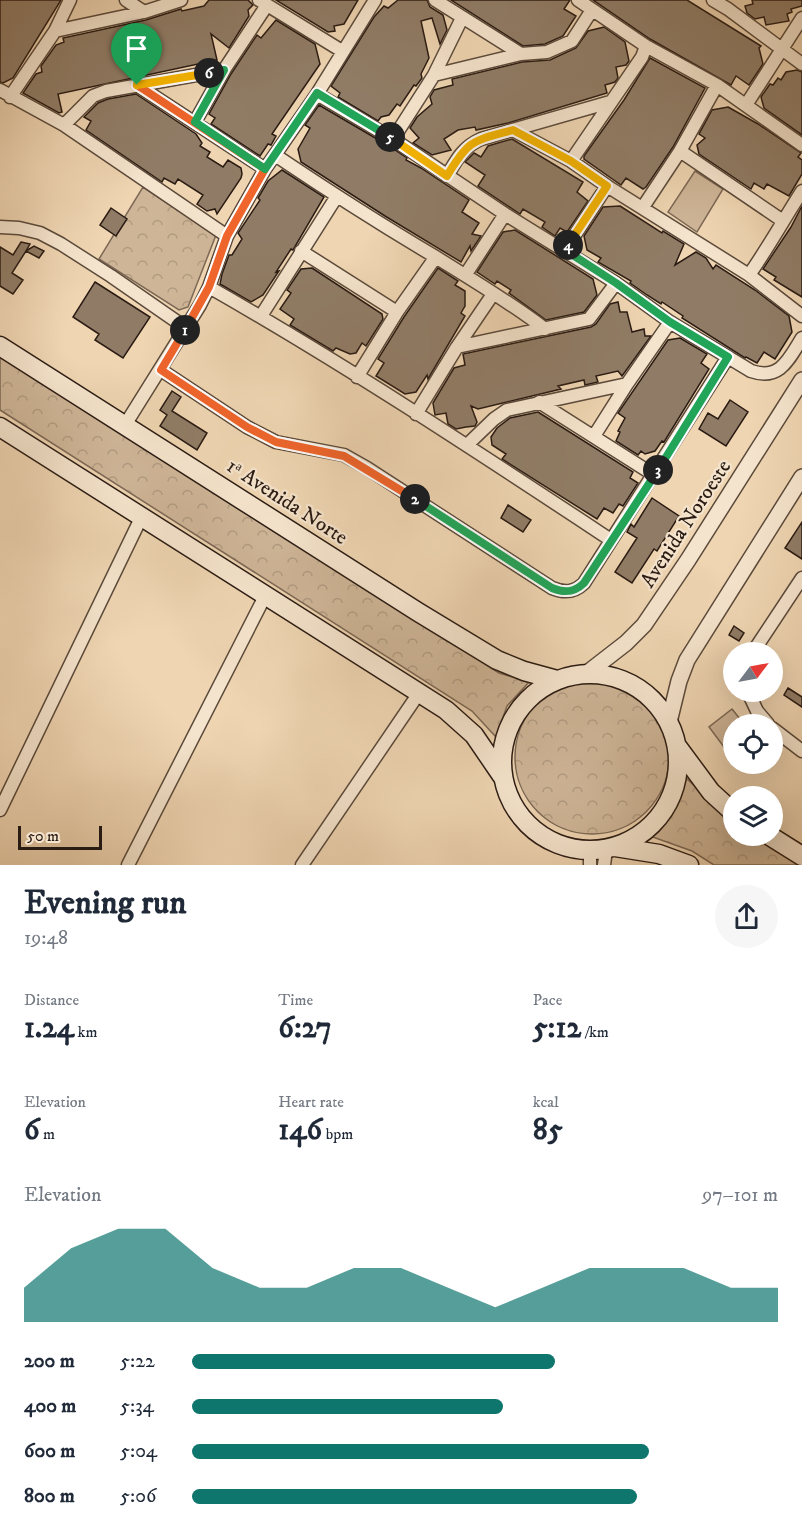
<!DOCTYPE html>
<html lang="en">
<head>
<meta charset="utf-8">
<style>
	:root { --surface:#fff; --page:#f6f6f7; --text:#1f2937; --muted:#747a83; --accent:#0f766e }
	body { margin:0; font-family:"IM FELL DW Pica",serif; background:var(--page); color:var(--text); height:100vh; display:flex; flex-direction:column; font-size:22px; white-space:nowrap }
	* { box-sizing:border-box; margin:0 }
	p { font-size:20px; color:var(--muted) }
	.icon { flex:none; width:33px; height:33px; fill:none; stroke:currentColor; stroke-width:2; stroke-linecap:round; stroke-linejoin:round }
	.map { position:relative; height:865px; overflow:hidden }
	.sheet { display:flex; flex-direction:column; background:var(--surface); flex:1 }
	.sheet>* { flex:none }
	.needle { width:39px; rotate:58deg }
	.controls { position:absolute; left:723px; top:642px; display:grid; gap:12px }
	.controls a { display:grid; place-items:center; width:60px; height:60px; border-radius:50%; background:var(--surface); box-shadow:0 6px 24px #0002; font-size:30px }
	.scale { position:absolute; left:18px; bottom:15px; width:84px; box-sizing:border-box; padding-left:6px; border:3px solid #2a1b13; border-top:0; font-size:16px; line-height:21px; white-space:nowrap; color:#2a1b13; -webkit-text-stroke:4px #f5e4cd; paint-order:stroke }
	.pin { position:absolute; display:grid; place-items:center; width:51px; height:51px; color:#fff; margin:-62px -26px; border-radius:50% 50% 50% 0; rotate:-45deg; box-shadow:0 0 6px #0007 }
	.pin .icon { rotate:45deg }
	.km { position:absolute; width:30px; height:30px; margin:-15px; border-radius:50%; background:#222; color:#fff; font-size:16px; line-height:30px; text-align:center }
	.round { display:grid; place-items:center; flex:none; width:63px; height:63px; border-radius:32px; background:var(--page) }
	.headline { display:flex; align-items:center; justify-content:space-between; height:102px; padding:0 24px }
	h1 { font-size:33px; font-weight:700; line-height:45px }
	.stats { display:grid; grid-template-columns:repeat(3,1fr); gap:9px; height:102px; padding:6px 24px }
	.stats div { display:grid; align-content:center }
	.stats b { font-size:30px; font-weight:700 }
	.stats small { font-size:16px; font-weight:400 }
	.stats p { font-size:16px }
	.chart { height:168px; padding:12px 24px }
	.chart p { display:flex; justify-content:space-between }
	.chart svg { width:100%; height:108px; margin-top:6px; fill:var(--accent); opacity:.7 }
	ul { padding:0 24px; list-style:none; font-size:20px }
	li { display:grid; grid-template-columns:96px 72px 1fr; align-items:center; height:45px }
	li i { height:15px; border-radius:8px; background:var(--accent) }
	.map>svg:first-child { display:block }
</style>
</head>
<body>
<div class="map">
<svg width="802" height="865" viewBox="0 0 802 865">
	<defs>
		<pattern id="park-crowns" width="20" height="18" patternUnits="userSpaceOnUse" patternTransform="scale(1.5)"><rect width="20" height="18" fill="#ceb597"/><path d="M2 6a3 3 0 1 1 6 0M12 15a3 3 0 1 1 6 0" fill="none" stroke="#b19b81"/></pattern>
	</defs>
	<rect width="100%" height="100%" fill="#efd5b2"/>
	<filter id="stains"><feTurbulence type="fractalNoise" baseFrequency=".00333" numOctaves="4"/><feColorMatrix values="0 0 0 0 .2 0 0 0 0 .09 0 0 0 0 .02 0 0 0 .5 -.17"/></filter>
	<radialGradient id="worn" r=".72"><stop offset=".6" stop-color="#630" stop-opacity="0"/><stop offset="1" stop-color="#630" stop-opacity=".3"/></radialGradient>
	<path fill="url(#park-crowns)" stroke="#7c6855" stroke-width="1.5" d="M143 187 216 235 188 307 179 310 99 259Z
		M0 353 499 673 529 682 507 706 496 737 472 711 0 410Z
		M515 757a77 77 0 1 1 154 0a77 77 0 1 1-154 0Z
		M686 778 723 812 733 819 734 836H760L802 862V865H714L692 851 647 835C670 815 676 807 686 778Z"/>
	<path fill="#ceb597" stroke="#7c6855" stroke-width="1.5" d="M695 171 723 189 697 232 668 212Z
		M732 709 744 724H734L733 759 709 727Z"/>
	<path fill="#907c66" stroke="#2a1b13" stroke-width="1.5" d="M0 0H61L13 78 3 83 0 82Z
		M209 0H248L253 5 248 10 249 16 229 48 211 34 217 60 58 94 62 112 59 113 23 93 36 74 42 72 41 66 56 45 64 42 63 38 146 20 181 9 182 11 204 6Z
		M276 0H358L344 24 334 26 335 31 328 32Z
		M398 0H427L430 7 443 15 447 30 440 44 432 18 421 21 429 58 421 74 422 78 416 86 414 85 400 106 397 104 389 115 381 117 378 121 338 97 340 93 331 86 374 17 384 6 388 8Z
		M451 0H570L564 9 576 16 563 36 545 44 523 46Z
		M593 0H687L761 46 759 48 763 64 749 85 736 76 731 85 650 39Z
		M752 0H802V6L791 9 792 12 787 14 789 21 766 25 764 17 755 19 747 13 745 6 753 4Z
		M276 20 315 44 320 64 272 134 276 136 271 145 268 144 260 156 211 124 215 118 209 114 231 74 257 35 261 38Z
		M604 27 625 42 629 61 626 65 616 67 618 78 615 82 605 85 607 93 508 123 476 130 475 127 458 130 444 139 451 150 432 155 413 143 419 138 410 128 417 117 432 104 430 97 434 90 453 85 452 79 522 62 550 60 576 48 588 31Z
		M650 58 705 88 673 147 646 187 643 189 626 178 621 185 584 159V156L624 100Z
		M797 70 802 72V135L764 108 761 97 770 84 773 85 778 78 781 80 786 72Z
		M136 94 196 134 202 143 200 146 210 152 207 157 223 167 228 160 241 168 242 174 241 178 217 214 215 209 207 211 197 204 203 195 178 179 175 184 164 178 162 182 86 130 91 121 84 117 98 103 108 99Z
		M319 105 389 146 407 158 406 160 421 168 469 200 462 212 479 223 472 234 481 236 471 251 470 246 461 262 385 216 301 162 298 149 310 128 305 125Z
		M728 107 758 124 801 153 798 157 802 160V174L789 196 767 184 764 189 754 183 751 189 699 154 697 145 705 138 699 134 712 110Z
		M512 139 583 182 577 192 588 201 567 232 560 228 555 236 542 227 545 222 523 209 520 214 478 186 485 175 465 162 474 153 481 157 488 146Z
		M282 170 324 197 293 250 291 249 276 272 279 271 263 295 251 302 220 284 222 274 229 255H232L242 239 238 233 260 200 258 198 268 181Z
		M620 206 662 233 663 231 684 244 675 265 696 252 706 258 713 269 716 265 755 290 789 316 792 332 775 359 764 352 757 363 746 357 745 358 682 318 683 316 662 302 661 304 647 295 630 283 631 281 598 262 601 258 587 250 584 236 603 207Z
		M802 206V297L774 280 776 277 763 269 791 227Z
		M111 208 127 219 116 236 100 225Z
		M515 230 593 279 597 295 584 312 546 320 509 293 511 290 497 281 495 284 477 272 503 232Z
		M21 242 30 244 26 251 34 246 44 251 39 258 26 251 12 273 23 280 13 294 0 286V247L13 255Z
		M312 268 382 314 383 319 366 346 362 343 356 353 350 354 336 348 333 351 290 325 294 319 280 309 291 293 287 290 301 269Z
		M438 268 458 281 455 285 465 291V306L461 313 465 316 428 379 427 375 416 392 405 394 376 376 384 363 378 359 404 317Z
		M95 282 150 317 123 358 95 340 99 334 73 317Z
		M618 302 620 312H627L632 332 644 329 645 336H651L622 376 618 371 596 376 598 382 585 385 584 380 558 386 561 389 478 409 471 406 477 422 475 426 466 427 456 429 448 424 446 413 435 415 433 403 454 368 465 365 463 354 591 327 596 324 610 304Z
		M680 338 707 354 701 363 709 369 664 442 662 441 655 451 645 454 641 451 638 455 616 441 620 432 618 431 625 418 618 413 668 340Z
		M172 391 181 397 172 411 207 433 197 450 160 426 167 415 160 410Z
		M730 400 748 412 726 446 699 429 708 413 718 419Z
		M538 412 633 472 630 478 638 483 623 506 619 504 613 513 604 508 597 519 502 459 506 454 492 445 491 437 497 428 510 418Z
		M652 498 679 516 657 551 654 549 632 583 615 572 637 538 627 532 631 524 634 527Z
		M508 505 531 520 523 532 501 518Z
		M802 522V559L785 548Z
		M734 626 744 633 739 641 729 635Z
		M788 688 802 697V707L784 695Z"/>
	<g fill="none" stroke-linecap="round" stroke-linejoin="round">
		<defs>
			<path id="minor" d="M126 0 144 12
				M259 0 342 51
				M435 0 521 54
				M578 0 646 46 717 85 802 145
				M713 0 728 9 802 64
				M55 31 70 0
				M434 75 462 18
				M137 85 265 169
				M0 90 64 125 227 236
				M317 94 393 139 505 214 616 283 670 322 751 371C780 381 789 359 802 338
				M10 97 55 31 144 12 181 0
				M746 105 802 18
				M195 122 224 70 267 5
				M64 125 93 96 106 91 224 70
				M513 130 571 161 607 186 749 275 802 316
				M393 139 434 75 521 54 547 52 572 41 592 10
				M680 151 783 221
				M275 155C327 190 380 224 434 256 471 279 510 302 545 329
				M571 161 642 57 646 46
				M447 176C457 159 463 147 481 139L610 102
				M643 207 680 151 717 85
				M0 227 19 228 40 233 61 244 111 276 186 328
				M565 250 607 186
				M301 251 397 312
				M466 274 505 214
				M749 275C768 248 784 219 802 191
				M209 287C346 365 479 453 611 540
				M261 316 337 196
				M457 347 493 294
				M161 370 247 427 276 442 344 455 367 468 552 588C564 593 574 593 584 583L728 357
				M357 377 397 312 435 258
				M539 402 654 475
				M416 414 457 347 589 319 616 283
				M125 425 200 305 209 287 227 236 265 169 317 94 375 0
				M594 436 627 384
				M467 445 494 419 507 410 627 384 670 322
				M753 652 802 578
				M748 692 757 711 768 724
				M772 728 802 751
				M0 810 141 518
				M128 865 265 596
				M302 865 419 693
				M590 865V851
				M604 865 606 850"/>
			<path id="tertiary" d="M586 674 626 643 644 625 688 560 802 380
				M669 722 679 681 687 660 802 477"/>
			<path id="secondary" d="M0 346 418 612 497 660 524 671 557 680
				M0 427 446 710 474 735 502 776
				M502 762a88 88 0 1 1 176 0a88 88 0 1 1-176 0Z
				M677 746 711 792 734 813
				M770 836 802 856
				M615 847 659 854 689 865"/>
		</defs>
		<use href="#minor" stroke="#5b4a3b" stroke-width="15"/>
		<use href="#tertiary" stroke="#5b4a3b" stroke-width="18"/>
		<use href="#secondary" stroke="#2a1b13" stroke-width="21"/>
		<use href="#minor" stroke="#f5e4cd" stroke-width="12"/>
		<use href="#tertiary" stroke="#f5e4cd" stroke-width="15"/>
		<use href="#secondary" stroke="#f5e4cd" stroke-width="18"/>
	</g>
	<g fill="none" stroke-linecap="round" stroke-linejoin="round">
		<defs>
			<path id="split-1" d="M137 85 265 169 227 236 209 287 185 330"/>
			<path id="split-2" d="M185 330 161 370 247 427 276 442 344 456 415 499"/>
			<path id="split-3" d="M415 499 552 588C564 593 574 593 584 583L658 470"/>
			<path id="split-4" d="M568 245 565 250 616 283 670 322 728 357 658 470"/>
			<path id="split-5" d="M390 137 447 176C469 139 473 141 513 130L571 161 607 186 568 245"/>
			<path id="split-6" d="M209 73 224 70 195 122 265 169 317 93 390 137"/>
			<path id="split-7" d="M137 85 209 73"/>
		</defs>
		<use href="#split-1" stroke="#fff" stroke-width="12"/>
		<use href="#split-2" stroke="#fff" stroke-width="12"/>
		<use href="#split-3" stroke="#fff" stroke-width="12"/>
		<use href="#split-4" stroke="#fff" stroke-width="12"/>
		<use href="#split-5" stroke="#fff" stroke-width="12"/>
		<use href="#split-6" stroke="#fff" stroke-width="12"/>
		<use href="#split-7" stroke="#fff" stroke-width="12"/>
		<use href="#split-1" stroke="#f0652b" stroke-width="8"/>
		<use href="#split-2" stroke="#f0652b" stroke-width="8"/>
		<use href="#split-3" stroke="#22a559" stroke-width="8"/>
		<use href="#split-4" stroke="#22a559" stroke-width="8"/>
		<use href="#split-5" stroke="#f5b400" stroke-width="8"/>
		<use href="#split-6" stroke="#22a559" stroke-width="8"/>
		<use href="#split-7" stroke="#f5b400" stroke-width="8"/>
	</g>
	<g text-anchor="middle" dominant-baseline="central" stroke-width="4.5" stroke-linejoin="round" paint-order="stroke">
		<g font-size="21" fill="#2a1b13" stroke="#f5e4cd">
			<text transform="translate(287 502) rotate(33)">1ᵃ Avenida Norte</text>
			<text transform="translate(686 524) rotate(-57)">Avenida Noroeste</text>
		</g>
	</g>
	<rect width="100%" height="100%" filter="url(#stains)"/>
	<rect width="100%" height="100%" fill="url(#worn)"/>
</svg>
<div class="controls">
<a><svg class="needle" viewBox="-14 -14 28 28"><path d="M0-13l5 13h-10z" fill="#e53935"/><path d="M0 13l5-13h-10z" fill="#747a83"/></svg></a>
<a><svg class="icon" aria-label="locate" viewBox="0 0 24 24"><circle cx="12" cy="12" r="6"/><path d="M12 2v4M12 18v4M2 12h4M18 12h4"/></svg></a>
<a><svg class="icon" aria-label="layers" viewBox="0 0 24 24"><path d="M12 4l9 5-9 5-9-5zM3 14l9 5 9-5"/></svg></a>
</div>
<div class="scale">50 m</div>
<div class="pin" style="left:137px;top:85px;background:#1e9e55"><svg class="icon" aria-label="arrive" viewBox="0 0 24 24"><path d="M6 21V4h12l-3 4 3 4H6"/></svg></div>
<b class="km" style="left:185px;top:330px">1</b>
<b class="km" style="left:415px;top:499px">2</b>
<b class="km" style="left:658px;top:470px">3</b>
<b class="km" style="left:568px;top:245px">4</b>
<b class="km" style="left:390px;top:137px">5</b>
<b class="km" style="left:209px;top:73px">6</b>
</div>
<section class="sheet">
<div class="headline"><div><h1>Evening run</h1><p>19:48</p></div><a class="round"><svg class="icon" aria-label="share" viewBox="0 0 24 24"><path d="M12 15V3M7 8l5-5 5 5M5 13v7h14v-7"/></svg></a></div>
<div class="stats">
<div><p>Distance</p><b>1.24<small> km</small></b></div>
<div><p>Time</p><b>6:27</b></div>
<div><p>Pace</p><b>5:12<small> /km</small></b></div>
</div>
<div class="stats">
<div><p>Elevation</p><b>6<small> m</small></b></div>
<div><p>Heart rate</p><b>146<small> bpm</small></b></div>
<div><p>kcal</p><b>85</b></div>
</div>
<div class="chart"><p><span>Elevation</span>97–101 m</p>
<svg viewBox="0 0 160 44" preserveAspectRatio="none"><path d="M0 44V30L10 14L20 6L30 6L40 22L50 30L60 30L70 22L80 22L90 30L100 38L110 30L120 22L130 22L140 22L150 30L160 30V44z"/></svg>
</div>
<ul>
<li><b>200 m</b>5:22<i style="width:62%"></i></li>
<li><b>400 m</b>5:34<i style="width:53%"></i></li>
<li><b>600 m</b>5:04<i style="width:78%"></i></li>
<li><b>800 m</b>5:06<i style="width:76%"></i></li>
</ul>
</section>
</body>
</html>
